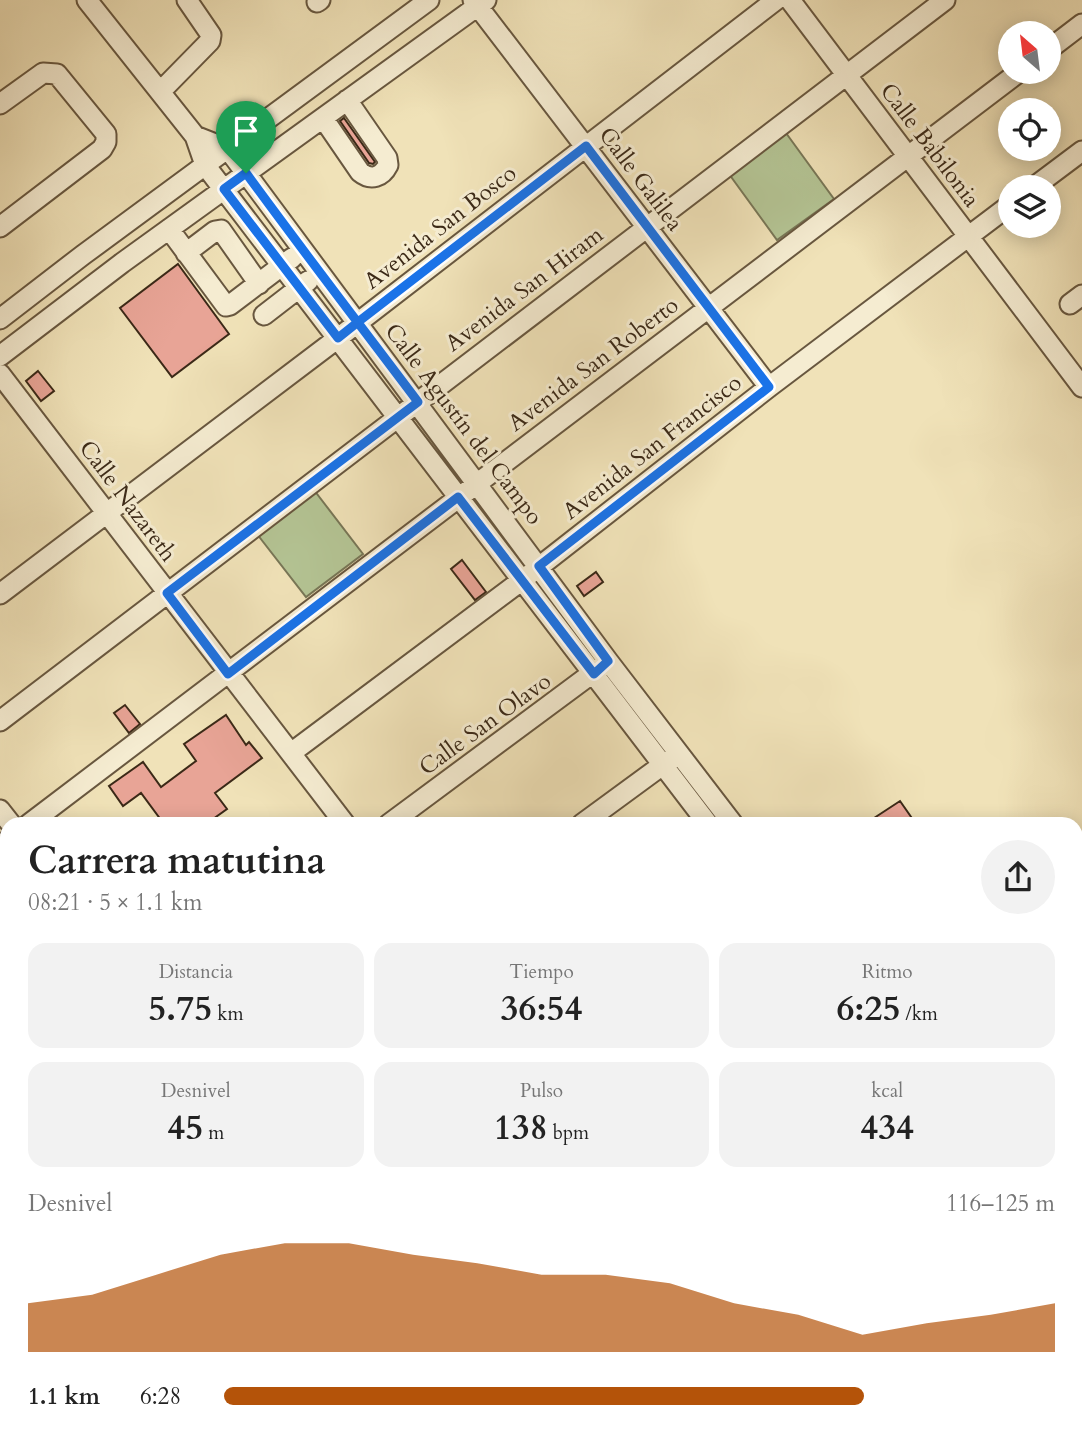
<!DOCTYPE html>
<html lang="es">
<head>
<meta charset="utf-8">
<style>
	:root { --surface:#fff; --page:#f2f2f2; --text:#222; --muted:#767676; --accent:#b45309 }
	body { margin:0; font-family:Cardo,serif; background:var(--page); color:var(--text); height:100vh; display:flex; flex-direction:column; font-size:26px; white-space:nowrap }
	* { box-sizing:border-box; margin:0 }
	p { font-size:23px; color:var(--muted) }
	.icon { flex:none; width:38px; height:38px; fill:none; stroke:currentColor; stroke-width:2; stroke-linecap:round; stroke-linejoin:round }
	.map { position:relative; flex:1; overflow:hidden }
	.sheet { position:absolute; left:0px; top:817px; width:1083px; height:621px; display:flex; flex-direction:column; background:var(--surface); border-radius:21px 21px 0 0; box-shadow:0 4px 18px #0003 }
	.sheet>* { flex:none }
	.needle { width:46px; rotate:332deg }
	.buttons { position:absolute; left:998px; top:21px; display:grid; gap:14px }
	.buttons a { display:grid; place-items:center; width:63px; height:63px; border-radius:50%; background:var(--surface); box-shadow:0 4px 18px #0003; font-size:35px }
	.pin { position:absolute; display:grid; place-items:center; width:60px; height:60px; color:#fff; margin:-72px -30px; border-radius:50% 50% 50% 0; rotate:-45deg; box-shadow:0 0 7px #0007 }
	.pin .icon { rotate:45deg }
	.round { display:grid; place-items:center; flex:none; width:74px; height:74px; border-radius:37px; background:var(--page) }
	.headline { display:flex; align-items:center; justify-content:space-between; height:119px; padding:0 28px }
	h1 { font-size:38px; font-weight:600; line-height:52px }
	.metrics { display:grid; grid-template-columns:repeat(3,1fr); gap:10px; height:119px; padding:7px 28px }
	.metrics div { display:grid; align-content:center; border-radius:18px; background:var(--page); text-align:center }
	.metrics b { font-size:35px; font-weight:600 }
	.metrics small { font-size:19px; font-weight:400 }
	.metrics p { font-size:19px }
	.chart { height:196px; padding:14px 28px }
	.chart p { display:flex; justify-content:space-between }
	.chart svg { width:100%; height:126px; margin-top:7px; fill:var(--accent); opacity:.7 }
	ul { padding:0 28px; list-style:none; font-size:23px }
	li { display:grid; grid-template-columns:112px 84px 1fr; align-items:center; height:52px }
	li i { height:18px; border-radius:9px; background:var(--accent) }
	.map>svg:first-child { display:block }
</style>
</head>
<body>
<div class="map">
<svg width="1082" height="1438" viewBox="0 0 1082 1438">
	<rect width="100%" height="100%" fill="#f0e2b8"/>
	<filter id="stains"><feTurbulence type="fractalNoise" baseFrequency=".00286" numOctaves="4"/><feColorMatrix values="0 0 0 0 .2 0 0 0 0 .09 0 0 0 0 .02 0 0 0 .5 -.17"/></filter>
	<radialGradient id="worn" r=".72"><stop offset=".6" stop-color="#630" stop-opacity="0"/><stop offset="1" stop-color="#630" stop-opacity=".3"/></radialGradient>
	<path fill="#b4c494" stroke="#787656" stroke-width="2" d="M786 133 834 199 777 240 729 174Z
		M314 490 363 554 306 597 257 534Z
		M1082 889V1438H1002L998 1432H1076V894Z"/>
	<path fill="#e8a496" stroke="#3b2917" stroke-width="2" d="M344 118 375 162 373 164 369 163 340 121Z
		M178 264 229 334 172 377 120 308Z
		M38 371 54 391 41 401 26 381Z
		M462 560 486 592 475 600 451 569Z
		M596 572 603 582 584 596 577 586Z
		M125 705 140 724 129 733 114 713Z
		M226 715 246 745 249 742 262 758 215 793 227 809 206 824H164L141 793 123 806 109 786 143 762 161 787 196 761 184 744Z
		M900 801 916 824H865Z"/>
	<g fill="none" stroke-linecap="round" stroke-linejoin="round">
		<defs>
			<path id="minor" d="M87 0 195 136 205 165 708 824
				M473 0 769 387
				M790 0 1082 387
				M317 2 320 0
				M1048 50 1082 24
				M160 92 210 41 211 35 187 0
				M0 104 43 73 57 74 106 134V142L102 149 0 227
				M323 118 360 172C371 181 382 177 388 165L387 158 347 100
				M195 136 228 149 608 661 733 824
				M1034 187 1082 151
				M169 229 226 306 230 305 292 258
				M186 253 215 231 221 230 259 284
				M1070 304 1082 295
				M264 315 308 281
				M0 319 83 255 429 0
				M0 356 122 263 486 0
				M0 374 345 824
				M0 594 338 338 776 0
				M0 721 945 0
				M291 753 521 581 769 387 1010 205
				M0 810 11 824
				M29 824 1019 72
				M389 824 602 666
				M582 824 672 758
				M0 846 7 841
				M1076 860 1082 855
				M0 972 7 967
				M1076 988 1082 985
				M1076 1018 1082 1029
				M1076 1106 1082 1103
				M0 1113 7 1108
				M0 1253 7 1248
				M1076 1266 1082 1277
				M0 1328 7 1337
				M79 1432 84 1438
				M676 1432 680 1438
				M961 1432 965 1438
				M997 1432 1001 1438
				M442 1433 446 1438
				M138 1438 146 1432
				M353 1438 362 1432
				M569 1438 577 1432
				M719 1438 728 1432
				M896 1438 905 1432"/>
		</defs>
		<use href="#minor" stroke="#68573f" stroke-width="23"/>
		<use href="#minor" stroke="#f5ecd1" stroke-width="19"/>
	</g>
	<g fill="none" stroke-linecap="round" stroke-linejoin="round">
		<defs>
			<path id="route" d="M246 173C302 250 360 325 418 402L167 593 228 674 458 497 594 674 608 661 539 566 769 387 586 146 358 322 338 338 224 189 246 173"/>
		</defs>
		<use href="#route" stroke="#fff" stroke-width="14"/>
		<use href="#route" stroke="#1a73e8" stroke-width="9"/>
	</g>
	<g text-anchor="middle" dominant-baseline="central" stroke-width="6" stroke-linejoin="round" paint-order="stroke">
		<g font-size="23" fill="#3b2917" stroke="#f5ecd1">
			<text transform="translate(930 145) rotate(53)">Calle Babilonia</text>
			<text transform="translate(641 179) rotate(53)">Calle Galilea</text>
			<text transform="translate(440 227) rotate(-38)">Avenida San Bosco</text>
			<text transform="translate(524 289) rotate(-37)">Avenida San Hiram</text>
			<text transform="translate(593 364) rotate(-37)">Avenida San Roberto</text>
			<text transform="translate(464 424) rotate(53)">Calle Agustín del Campo</text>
			<text transform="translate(652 447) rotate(-38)">Avenida San Francisco</text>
			<text transform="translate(128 501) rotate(53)">Calle Nazareth</text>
			<text transform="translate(485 724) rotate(-36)">Calle San Olavo</text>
		</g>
	</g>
	<rect width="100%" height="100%" filter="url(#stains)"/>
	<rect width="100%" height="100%" fill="url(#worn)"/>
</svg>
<div class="buttons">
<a><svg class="needle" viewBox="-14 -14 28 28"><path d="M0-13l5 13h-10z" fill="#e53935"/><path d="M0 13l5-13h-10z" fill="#767676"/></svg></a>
<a><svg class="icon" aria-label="locate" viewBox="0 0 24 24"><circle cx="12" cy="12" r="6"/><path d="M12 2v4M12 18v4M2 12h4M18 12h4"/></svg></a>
<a><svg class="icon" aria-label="layers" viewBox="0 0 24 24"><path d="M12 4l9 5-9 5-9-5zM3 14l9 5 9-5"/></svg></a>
</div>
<div class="pin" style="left:246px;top:173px;background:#1e9e55"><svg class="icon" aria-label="arrive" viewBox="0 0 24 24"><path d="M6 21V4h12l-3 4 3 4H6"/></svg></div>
<section class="sheet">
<div class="headline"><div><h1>Carrera matutina</h1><p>08:21 · 5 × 1.1 km</p></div><a class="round"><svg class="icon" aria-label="share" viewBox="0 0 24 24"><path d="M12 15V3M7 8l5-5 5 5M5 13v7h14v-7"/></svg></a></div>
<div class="metrics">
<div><p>Distancia</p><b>5.75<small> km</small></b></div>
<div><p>Tiempo</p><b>36:54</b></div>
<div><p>Ritmo</p><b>6:25<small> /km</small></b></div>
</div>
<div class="metrics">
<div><p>Desnivel</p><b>45<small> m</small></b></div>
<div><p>Pulso</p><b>138<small> bpm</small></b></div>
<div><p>kcal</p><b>434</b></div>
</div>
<div class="chart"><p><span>Desnivel</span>116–125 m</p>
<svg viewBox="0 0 160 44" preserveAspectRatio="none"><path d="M0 44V27L10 24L20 17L30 10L40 6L50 6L60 10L70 13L80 17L90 17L100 20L110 27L120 31L130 38L140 34L150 31L160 27V44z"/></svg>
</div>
<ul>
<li><b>1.1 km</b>6:28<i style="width:77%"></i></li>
</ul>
</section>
</div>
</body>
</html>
